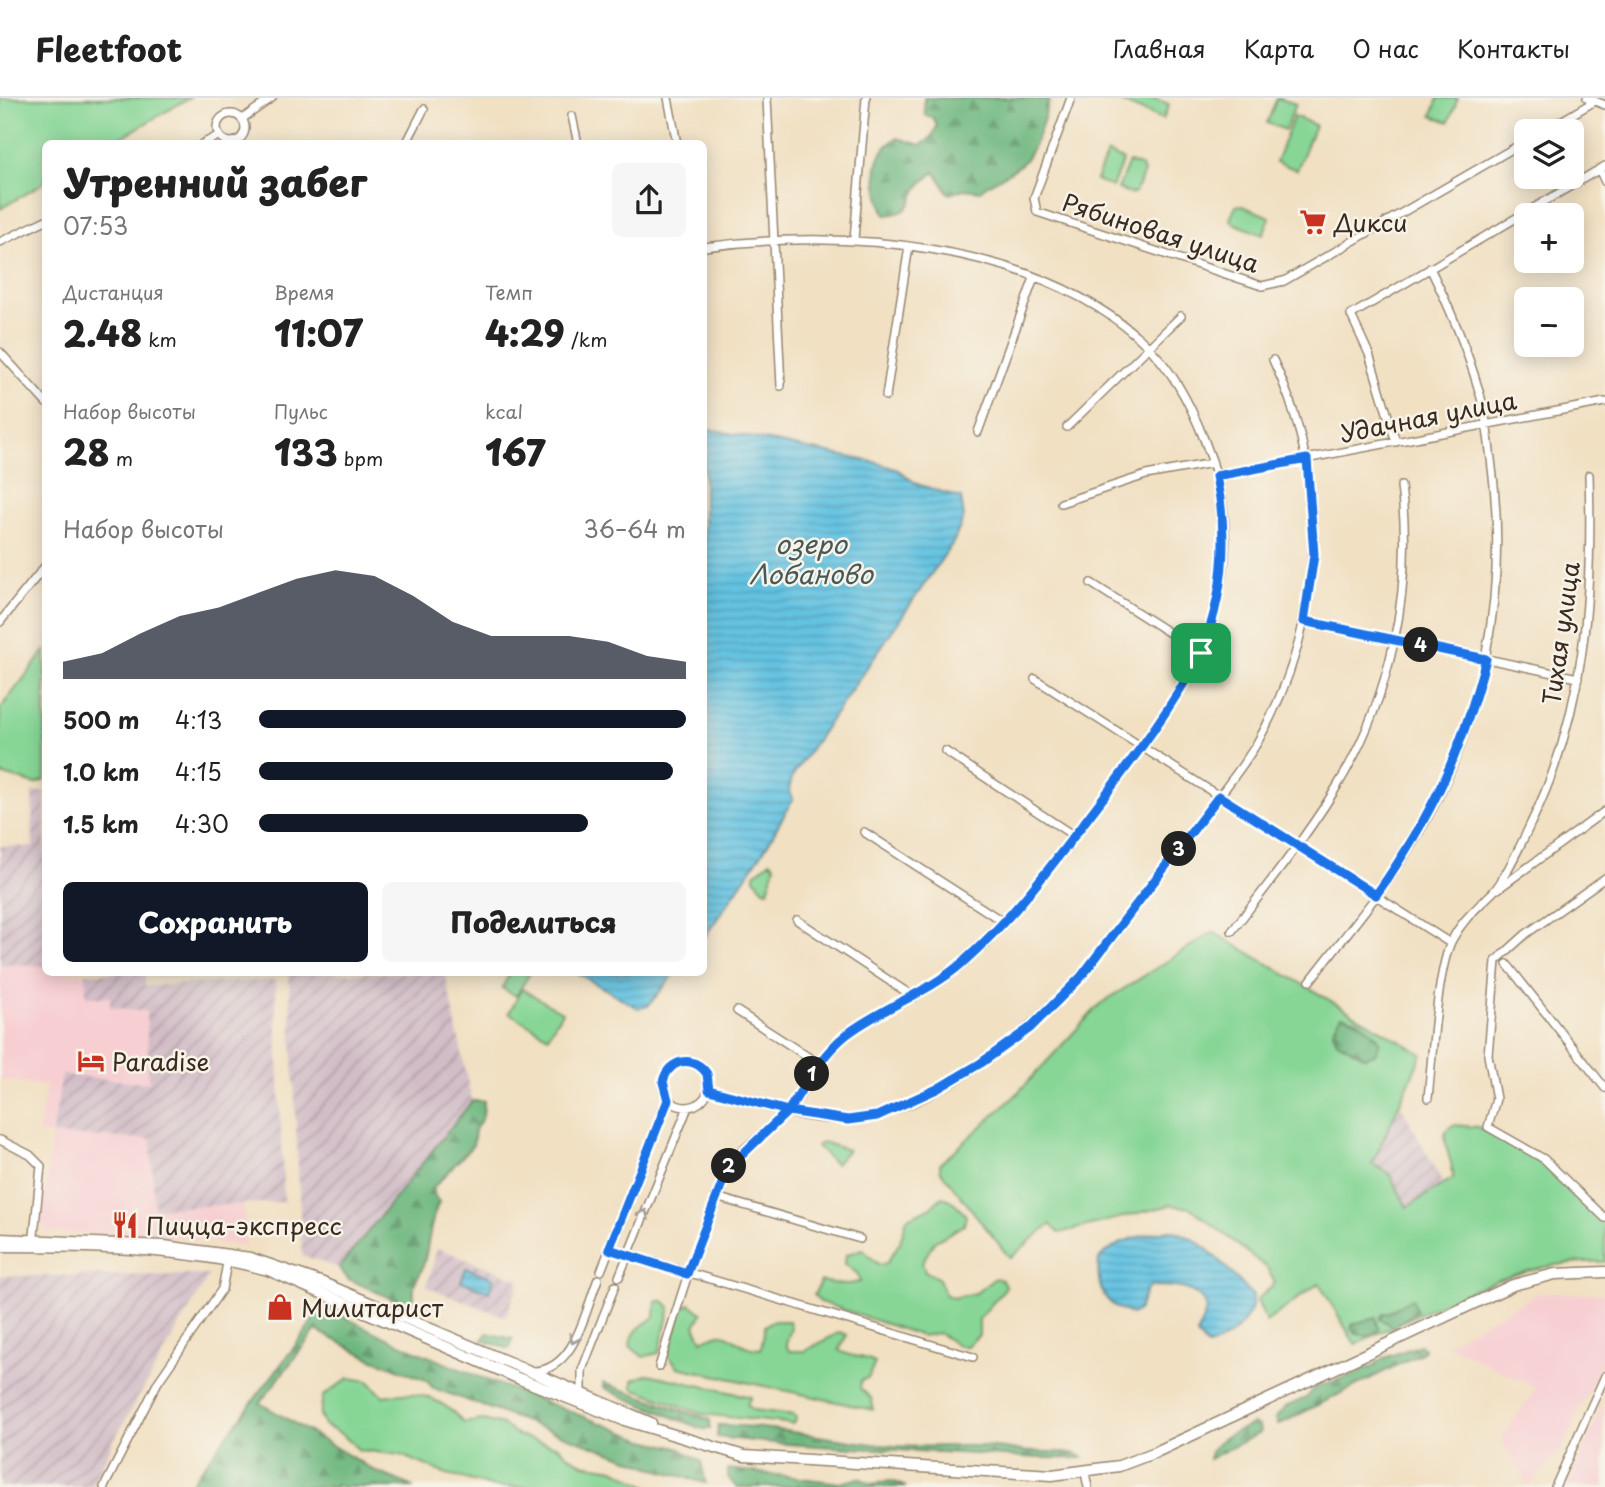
<!DOCTYPE html>
<html lang="ru">
<head>
<meta charset="utf-8">
<style>
	:root { --surface:#fff; --page:#f6f6f6; --text:#222; --muted:#767676; --line:#e0e0e0; --accent:#111827 }
	body { margin:0; font-family:"Playpen Sans",sans-serif; background:var(--page); color:var(--text); height:100vh; display:flex; flex-direction:column; font-size:26px; white-space:nowrap }
	* { box-sizing:border-box; margin:0 }
	p { font-size:23px; color:var(--muted) }
	.icon { flex:none; width:38px; height:38px; fill:none; stroke:currentColor; stroke-width:2; stroke-linecap:round; stroke-linejoin:round }
	.map { position:relative; flex:1; overflow:hidden }
	.sheet { position:absolute; left:42px; top:42px; width:665px; height:836px; display:flex; flex-direction:column; background:var(--surface); border-radius:10px; box-shadow:0 4px 18px #0003 }
	.sheet>* { flex:none }
	.tools { position:absolute; left:1514px; top:21px; display:grid; gap:14px }
	.tools a { display:grid; place-items:center; width:70px; height:70px; border-radius:10px; background:var(--surface); box-shadow:0 4px 18px #0003; font-size:35px }
	.pin { position:absolute; display:grid; place-items:center; width:60px; height:60px; color:#fff; margin:-30px; border-radius:14px; box-shadow:0 4px 10px #0006 }
	.km { position:absolute; width:35px; height:35px; margin:-18px; border-radius:50%; background:#222; color:#fff; font-size:19px; line-height:35px; text-align:center }
	.round { display:grid; place-items:center; flex:none; width:74px; height:74px; border-radius:10px; background:var(--page) }
	.summary { display:flex; align-items:center; justify-content:space-between; height:119px; padding:0 21px }
	h1 { font-size:38px; font-weight:800; line-height:52px }
	.metrics { display:grid; grid-template-columns:repeat(3,1fr); gap:10px; height:119px; padding:7px 21px }
	.metrics div { display:grid; align-content:center }
	.metrics b { font-size:35px; font-weight:800 }
	.metrics small { font-size:19px; font-weight:400 }
	.metrics p { font-size:19px }
	.chart { height:196px; padding:14px 21px }
	.chart p { display:flex; justify-content:space-between }
	.chart svg { width:100%; height:126px; margin-top:7px; fill:var(--accent); opacity:.7 }
	.cta { display:flex; gap:14px; margin-top:auto; padding:14px 21px }
	.cta a { flex:1; height:80px; border-radius:10px; background:var(--accent); color:#fff; font-size:28px; font-weight:800; line-height:80px; text-align:center }
	.cta a+a { background:var(--page); color:var(--text) }
	ul { padding:0 21px; list-style:none; font-size:23px }
	li { display:grid; grid-template-columns:112px 84px 1fr; align-items:center; height:52px }
	li i { height:18px; border-radius:9px; background:var(--accent) }
	header { display:flex; align-items:center; gap:42px; box-sizing:border-box; height:98px; padding:0 35px; background:var(--surface); border-bottom:2px solid var(--line) }
	header strong { font-size:33px }
	nav { display:flex; gap:38px; margin-inline-start:auto; font-size:24px }
	.map>svg:first-child { display:block }
</style>
</head>
<body>
<header>
<strong>Fleetfoot</strong>
<nav><a>Главная</a><a>Карта</a><a>О нас</a><a>Контакты</a></nav>
</header>
<div class="map">
<svg width="1605" height="1389" viewBox="0 0 1605 1389">
	<defs>
		<pattern id="industrial-furrows" width="10" height="10" patternUnits="userSpaceOnUse" patternTransform="scale(1.75)"><rect width="10" height="10" fill="#d2bdc7"/><path d="M-1 1l2-2M0 10L10 0M9 11l2-2" fill="none" stroke="#ac9aa1"/></pattern>
		<pattern id="forest-firs" width="22" height="20" patternUnits="userSpaceOnUse" patternTransform="scale(1.75)"><rect width="22" height="20" fill="#6db77f"/><path d="M5 1l3.5 6h-7zM16 11l3.5 6h-7z" fill="#5b9567"/></pattern>
		<pattern id="water-rules" width="6" height="5" patternUnits="userSpaceOnUse" patternTransform="scale(1.75)"><rect width="6" height="5" fill="#64c3e2"/><path d="M0 2.5h6" fill="none" stroke="#549fb7"/></pattern>
	</defs>
	<rect width="100%" height="100%" fill="#f7f3e8"/>
	<filter id="ink" filterUnits="userSpaceOnUse"><feTurbulence type="fractalNoise" baseFrequency=".0143" numOctaves="2"/><feDisplacementMap in="SourceGraphic" scale="14" xChannelSelector="R" yChannelSelector="G"/><feConvolveMatrix kernelMatrix="1 2 1 2 8 2 1 2 1" color-interpolation-filters="sRGB"/></filter>
	<filter id="wash" filterUnits="userSpaceOnUse"><feTurbulence type="fractalNoise" baseFrequency=".00686" numOctaves="4" result="noise"/><feDisplacementMap in="SourceGraphic" scale="28" xChannelSelector="R" yChannelSelector="G"/><feGaussianBlur stdDeviation="1.57" result="paint"/><feColorMatrix in="noise" values="0 0 0 0 0 0 0 0 0 0 0 0 0 0 0 0 0 1.4 0 .05"/><feComposite in="paint" operator="in"/></filter>
	<g filter="url(#wash)">
		<rect width="100%" height="100%" fill="#f1e0c2"/>
		<path fill="#f7cfd3" d="M0 866 45 868 46 875H86V899H110V909L146 913 149 986 81 1039 151 1041 154 1110 244 1106 245 1148 173 1139 45 1134 41 1122 52 1037 38 1036 46 988 0 981Z
			M1539 1195 1605 1196V1257L1563 1349 1528 1389 1501 1341 1536 1290 1446 1246Z
			M1603 1304 1605 1389H1567L1600 1312Z"/>
		<path fill="url(#industrial-furrows)" d="M32 694H45V868L0 866V748L33 749Z
			M86 875H145V888L275 882 284 1104 154 1110 151 1041 52 1037 62 977 149 985 146 913 110 909V899H86Z
			M289 875H445L472 1003 339 1170 302 1157Z
			M1400 1006 1445 1088 1408 1109 1389 1075 1372 1066Z
			M437 1150 520 1182 506 1219 427 1189Z
			M209 1177 116 1338 91 1389H0V1178Z"/>
		<path fill="#87d696" stroke="#61805a" stroke-width="2" fill-rule="evenodd" d="M0 0H189L112 45 46 46 45 84 0 111Z
			M1125 0H1153L1169 6 1163 21 1123 5Z
			M1277 0 1296 6 1285 32 1267 25Z
			M1438 0H1458L1449 24 1432 18Z
			M1294 18 1315 27 1297 72 1276 64Z
			M1107 55 1123 62 1112 89 1096 82Z
			M1129 64 1142 69 1144 74 1135 95 1131 96 1118 91Z
			M1240 107 1270 119 1263 137 1233 125 1230 121 1236 108Z
			M45 553V682L35 686 0 676V611Z
			M770 763 775 767 768 792 764 791 755 781V776Z
			M1213 834 1422 956 1372 1066 1389 1075 1407 1109 1453 1080C1454 1063 1442 1050 1446 1032L1453 1027 1478 1029 1535 1059 1605 1122V1164C1516 1160 1434 1211 1355 1246L1319 1185 1266 1224 1257 1202 1275 1185 1267 1170 1191 1110 1171 1107 1059 1135 1050 1126 1010 1160 940 1072V1066L1015 998 1100 906ZM1341 918 1357 922 1378 939 1365 959 1333 933ZM1406 1203 1417 1213C1395 1224 1402 1230 1380 1221L1383 1215H1388Z
			M510 875H530L516 898 502 890Z
			M522 891 562 914 548 938 509 915Z
			M822 1044 848 1052 835 1066 817 1048Z
			M942 1099C953 1101 960 1109 966 1118L964 1127 934 1144 922 1165 925 1173 939 1181 945 1196 952 1200 976 1195 995 1180 1002 1182 1006 1189 979 1221V1237L967 1248H959L938 1235 922 1238 820 1204 814 1197 821 1183 844 1187 860 1184 858 1176 845 1166 846 1157 862 1151 879 1167 887 1165 900 1144 907 1120 930 1110Z
			M656 1203H664L670 1209 659 1255 643 1259 630 1248C632 1232 643 1227 655 1219Z
			M690 1206 702 1215 695 1228 702 1242C708 1241 714 1237 719 1236 732 1234 740 1252 761 1251L765 1228 772 1223H789L791 1230 786 1246 789 1253H805L840 1234 847 1237 839 1252C850 1261 865 1256 875 1265L869 1279 861 1283 860 1290 872 1301 873 1312 678 1269 668 1257 683 1210Z
			M648 1276 751 1299 747 1306 753 1312 794 1317 796 1320 793 1326 702 1316 633 1290V1282Z
			M349 1280 368 1283 383 1298C416 1292 442 1299 464 1325L483 1322 502 1327 519 1338 559 1349 566 1356 583 1366 614 1371 649 1389H495L444 1375 401 1357 359 1352 343 1337 324 1327 320 1318 323 1298Z"/>
		<path fill="url(#forest-firs)" stroke="#54704e" stroke-width="2" d="M924 0H1050C1044 19 1038 46 1025 62 1014 75 993 81 980 93L964 91 949 96 935 74C929 79 921 84 918 90 907 110 910 115 885 117 875 91 868 55 898 40L921 47 932 39 937 28 933 20 925 17Z
			M1341 918C1354 918 1375 933 1380 944L1375 956 1365 959 1336 942 1333 933Z
			M472 1003H484L483 1018 475 1032 473 1047 434 1089V1097L439 1104C428 1126 430 1150 421 1174 419 1179 414 1183 414 1188 413 1197 416 1200 410 1209L348 1181 339 1170Z
			M1412 1200 1417 1213 1393 1229 1380 1221 1383 1215H1388Z
			M322 1207C423 1263 536 1299 644 1342L678 1350 701 1363 706 1385 659 1372 433 1290 426 1282 372 1261 316 1232 260 1305 377 1374 414 1389H188L304 1236Z
			M1376 1219 1379 1232 1368 1238 1355 1236 1351 1230 1353 1226Z
			M487 1235 513 1241 509 1251 482 1242Z
			M1420 1247 1424 1250 1423 1254 1278 1327 1276 1320 1285 1309 1306 1300 1316 1289 1358 1275 1364 1269 1371 1270 1382 1261Z
			M603 1285 710 1322V1331H702L617 1296 603 1289Z
			M1253 1326 1259 1328 1260 1335 1209 1361C1211 1342 1238 1333 1253 1326Z
			M718 1327C774 1328 827 1341 882 1347 929 1352 975 1343 1021 1353 1036 1356 1074 1350 1083 1360 1041 1362 1001 1357 959 1355 878 1351 798 1349 717 1339Z
			M728 1371 840 1385 859 1380 872 1386 891 1383 906 1389H736L728 1379Z"/>
		<path fill="url(#water-rules)" stroke="#507680" stroke-width="2" d="M704 330 878 365 898 372 917 386 961 400 964 419 954 443 793 677 789 691 793 701 766 749 704 840Z
			M577 875H675L648 908 638 910Z
			M1170 1132C1203 1138 1230 1175 1253 1198 1255 1219 1226 1246 1207 1248L1197 1237 1207 1210C1197 1186 1173 1189 1151 1188L1147 1191 1138 1213 1132 1216C1103 1207 1096 1190 1099 1161 1118 1140 1143 1138 1170 1132Z
			M466 1170 494 1180 489 1194 461 1183Z"/>
	</g>
	<g filter="url(#ink)">
		<g fill="none" stroke-linecap="round" stroke-linejoin="round">
			<defs>
				<path id="street" d="M668 0 677 46
					M767 0 781 288
					M1071 0 1034 100 1037 114 1262 188 1284 183 1526 43
					M1587 0 1605 7
					M217 30a14 14 0 1 1 28 0a14 14 0 1 1-28 0Z
					M572 18 578 46
					M242 21 272 0
					M1544 33 1595 3
					M202 46 218 38
					M406 46 424 11
					M1599 71 1605 84
					M854 141 866 0
					M0 144 46 122
					M0 254 46 305
					M886 298 909 148
					M1067 329 1181 218
					M978 334 1034 180
					M1396 344 1369 256 1351 217 1605 68
					M1216 378 1605 304
					M1061 405 1146 377 1213 365
					M1091 485 1201 555
					M1305 523 1578 580
					M0 524 46 467
					M1035 581 1450 845
					M945 653 1074 738
					M864 734 1005 825
					M1605 780 1526 836 1496 863 1488 957 1496 1001 1488 1029 1544 1061 1605 1120
					M1498 791 1605 713
					M797 822 914 899
					M1232 833C1267 788 1303 743 1333 695 1390 605 1414 493 1401 388
					M1507 866 1605 990
					M1310 883C1345 837 1384 792 1414 743 1484 629 1509 492 1491 361 1488 339 1486 315 1479 293 1467 251 1450 210 1430 170
					M737 913 819 966
					M663 986a23 23 0 1 1 46 0a23 23 0 1 1-46 0Z
					M709 992C753 1004 803 1024 849 1021 937 1016 1048 921 1100 854 1134 811 1167 767 1200 723 1219 698 1241 672 1257 645 1324 527 1332 386 1273 262
					M1428 1000C1432 963 1437 871 1452 842 1462 822 1477 810 1493 794 1503 784 1524 740 1531 725 1585 616 1593 496 1589 377
					M0 1042 30 1057 41 1068 33 1147
					M716 1099 860 1141
					M609 1151 973 1259
					M601 1173 668 1002
					M619 1179 688 1009
					M659 1269C676 1214 692 1159 714 1105 720 1090 725 1072 736 1059 752 1042 773 1030 788 1013 809 989 820 959 845 938 879 911 922 898 956 871 1008 829 1046 775 1086 722 1176 606 1268 496 1204 341 1189 303 1170 267 1139 240 1030 144 841 130 704 149
					M532 1273C575 1274 585 1213 598 1181
					M582 1297V1272L615 1188
					M1085 1375 1088 1389
					M104 1389 158 1284 222 1191 228 1160
					M1555 1389 1605 1278"/>
				<path id="secondary" d="M0 1141 164 1148 250 1160 323 1185 651 1325
					M0 1148C88 1148 183 1149 268 1172L520 1281 621 1321 744 1358 1052 1377 1119 1368 1156 1354 1513 1187 1555 1176 1605 1174"/>
			</defs>
			<use href="#street" stroke="#968570" stroke-width="10"/>
			<use href="#secondary" stroke="#968570" stroke-width="13"/>
			<use href="#street" stroke="#fff" stroke-width="7"/>
			<use href="#secondary" stroke="#fff" stroke-width="10"/>
		</g>
		<defs><path id="oneway-chevron" d="M-2-3.5L2.5 0L-2 3.5" fill="none" stroke-width="1.6" stroke-linecap="round" stroke-linejoin="round" transform="scale(1.75)"/></defs>
		<g stroke="#a79f9a">
			<use href="#oneway-chevron" transform="translate(644 1116) rotate(-67)"/>
			<use href="#oneway-chevron" transform="translate(574 1241) rotate(114)"/>
		</g>
	</g>
	<g fill="none" stroke-linecap="round" stroke-linejoin="round" filter="url(#ink)">
		<defs>
			<path id="route" d="M1201 555C1168 617 1126 670 1084 725 1046 775 1010 823 962 865 927 896 882 909 846 937 821 957 805 987 788 1013L709 992 707 976C694 956 668 961 663 984L668 1002 609 1151 687 1176 728 1070 788 1013 848 1022 877 1018 937 991 981 965 1030 930 1081 879 1219 698 1376 797C1432 718 1461 655 1486 561L1304 523 1314 457 1307 361 1216 378C1229 439 1224 498 1201 555"/>
		</defs>
		<use href="#route" stroke="#fff" stroke-width="14"/>
		<use href="#route" stroke="#1a73e8" stroke-width="9"/>
	</g>
	<defs>
		<symbol id="supermarket-bare" viewBox="-9 -9 18 18"><path d="M-6-5.5h2.5l.6 2H6L4.5 2H-2.5L-4.4-4H-6ZM-1.5 3.2a1.3 1.3 0 1 0 .1 0ZM3 3.2a1.3 1.3 0 1 0 .1 0Z" fill="#c8321e" stroke="#f7f3e8" stroke-width="2.5" paint-order="stroke"/></symbol>
		<symbol id="hotel-bare" viewBox="-9 -9 18 18"><path d="M-6-4.5h1.5V1H6V5H4.5V3h-9V5H-6ZM-4 0a1.8 1.8 0 1 1 3.6 0ZM.5 0V-2.5h3Q6-2.5 6 0Z" fill="#c8321e" stroke="#f7f3e8" stroke-width="2.5" paint-order="stroke"/></symbol>
		<symbol id="restaurant-bare" viewBox="-9 -9 18 18"><path d="M-5-6h1v4h1v-4h1v4h1v-4h1v5L-1.5 .5V6h-2V.5L-5-1ZM5-6V6H3V1.5H1.5Q1.5-4 5-6Z" fill="#c8321e" stroke="#f7f3e8" stroke-width="2.5" paint-order="stroke"/></symbol>
		<symbol id="shop-bare" viewBox="-9 -9 18 18"><path d="M-5-2.5h2.3a2.7 3.5 0 0 1 5.4 0H5L5.5 6h-11ZM-1.5-2.5h3a1.5 2.3 0 0 0-3 0Z" fill="#c8321e" stroke="#f7f3e8" stroke-width="2.5" paint-order="stroke"/></symbol>
	</defs>
	<g fill-rule="evenodd">
		<use href="#supermarket-bare" x="1294" y="105" width="38" height="38"/>
		<use href="#hotel-bare" x="72" y="944" width="38" height="38"/>
		<use href="#restaurant-bare" x="106" y="1108" width="38" height="38"/>
		<use href="#shop-bare" x="261" y="1190" width="38" height="38"/>
	</g>
	<g text-anchor="middle" dominant-baseline="central" stroke-width="5" stroke-linejoin="round" paint-order="stroke">
		<g font-size="24" fill="#3b2a1e" stroke="#f7f3e8" text-anchor="start">
			<text x="1334" y="124">Дикси</text>
			<text x="112" y="963">Paradise</text>
			<text x="146" y="1127">Пицца-экспресс</text>
			<text x="301" y="1209">Милитарист</text>
		</g>
		<g font-size="24" fill="#3b2a1e" stroke="#f7f3e8">
			<text transform="translate(1161 134) rotate(18)">Рябиновая улица</text>
			<text transform="translate(1428 318) rotate(-11)">Удачная улица</text>
			<text transform="translate(1560 535) rotate(-82)">Тихая улица</text>
		</g>
		<g font-size="26" font-style="italic" fill="#475859" stroke="#f7f3e8">
			<text x="811" y="445">озеро<tspan x="811" dy="30">Лобаново</tspan></text>
		</g>
	</g>
</svg>
<div class="tools">
<a><svg class="icon" aria-label="layers" viewBox="0 0 24 24"><path d="M12 4l9 5-9 5-9-5zM3 14l9 5 9-5"/></svg></a>
<a>+</a>
<a>−</a>
</div>
<div class="pin" style="left:1201px;top:555px;background:#1e9e55"><svg class="icon" aria-label="arrive" viewBox="0 0 24 24"><path d="M6 21V4h12l-3 4 3 4H6"/></svg></div>
<b class="km" style="left:812px;top:976px">1</b>
<b class="km" style="left:729px;top:1068px">2</b>
<b class="km" style="left:1179px;top:751px">3</b>
<b class="km" style="left:1421px;top:547px">4</b>
<section class="sheet">
<div class="summary"><div><h1>Утренний забег</h1><p>07:53</p></div><a class="round"><svg class="icon" aria-label="share" viewBox="0 0 24 24"><path d="M12 15V3M7 8l5-5 5 5M5 13v7h14v-7"/></svg></a></div>
<div class="metrics">
<div><p>Дистанция</p><b>2.48<small> km</small></b></div>
<div><p>Время</p><b>11:07</b></div>
<div><p>Темп</p><b>4:29<small> /km</small></b></div>
</div>
<div class="metrics">
<div><p>Набор высоты</p><b>28<small> m</small></b></div>
<div><p>Пульс</p><b>133<small> bpm</small></b></div>
<div><p>kcal</p><b>167</b></div>
</div>
<div class="chart"><p><span>Набор высоты</span>36–64 m</p>
<svg viewBox="0 0 160 44" preserveAspectRatio="none"><path d="M0 44V38L10 35L20 28L30 22L40 19L50 14L60 9L70 6L80 8L90 15L100 24L110 29L120 29L130 29L140 31L150 36L160 38V44z"/></svg>
</div>
<ul>
<li><b>500 m</b>4:13<i style="width:100%"></i></li>
<li><b>1.0 km</b>4:15<i style="width:97%"></i></li>
<li><b>1.5 km</b>4:30<i style="width:77%"></i></li>
</ul>
<div class="cta"><a>Сохранить</a><a>Поделиться</a></div>
</section>
</div>
</body>
</html>
